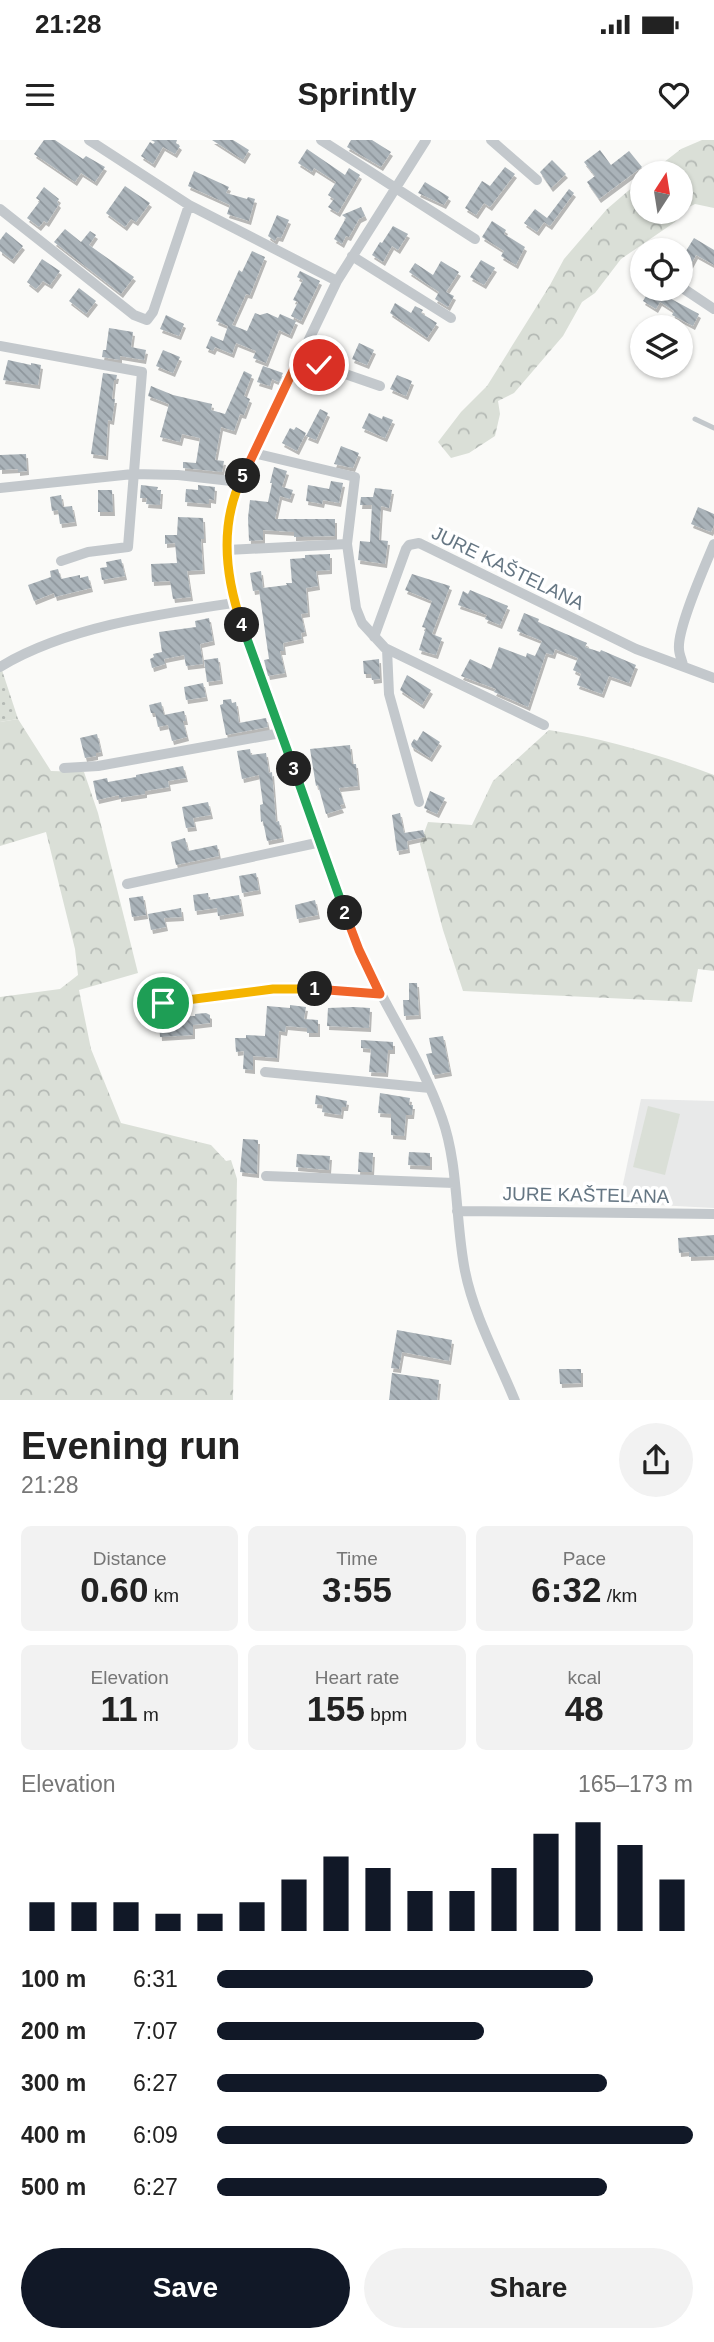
<!DOCTYPE html>
<html lang="en">
<head>
<meta charset="utf-8">
<style>
	:root { --surface:#fff; --page:#f2f2f2; --text:#222; --muted:#767676; --accent:#111827 }
	body { margin:0; font-family:Arial,sans-serif; background:var(--page); color:var(--text); height:100vh; display:flex; flex-direction:column; font-size:26px; white-space:nowrap }
	* { box-sizing:border-box; margin:0 }
	p { font-size:23px; color:var(--muted) }
	.icon { flex:none; width:38px; height:38px; fill:none; stroke:currentColor; stroke-width:2; stroke-linecap:round; stroke-linejoin:round }
	.map { position:relative; height:1260px; overflow:hidden }
	.side { display:flex; flex-direction:column; background:var(--surface); flex:1 }
	.side>* { flex:none }
	.needle { width:46px; rotate:12deg }
	.controls { position:absolute; left:630px; top:21px; display:grid; gap:14px }
	.controls a { display:grid; place-items:center; width:63px; height:63px; border-radius:50%; background:var(--surface); box-shadow:0 2px 5px #0004; font-size:35px }
	.pin { position:absolute; display:grid; place-items:center; width:60px; height:60px; color:#fff; margin:-30px; border:4px solid #fff; border-radius:50%; box-shadow:0 2px 7px #0007 }
	.km { position:absolute; width:35px; height:35px; margin:-18px; border-radius:50%; background:#222; color:#fff; font-size:19px; line-height:35px; text-align:center }
	.round { display:grid; place-items:center; flex:none; width:74px; height:74px; border-radius:37px; background:var(--page) }
	.summary { display:flex; align-items:center; justify-content:space-between; height:119px; padding:0 21px }
	h1 { font-size:38px; font-weight:800; line-height:52px }
	.stats { display:grid; grid-template-columns:repeat(3,1fr); gap:10px; height:119px; padding:7px 21px }
	.stats div { display:grid; align-content:center; border-radius:10px; background:var(--page); text-align:center }
	.stats b { font-size:35px; font-weight:800 }
	.stats small { font-size:19px; font-weight:400 }
	.stats p { font-size:19px }
	.chart { height:196px; padding:14px 21px }
	.chart p { display:flex; justify-content:space-between }
	.chart svg { width:100%; height:126px; margin-top:7px; stroke:var(--accent); stroke-width:6 }
	.action { display:flex; gap:14px; margin-top:auto; padding:14px 21px }
	.action a { flex:1; height:80px; border-radius:42px; background:var(--accent); color:#fff; font-size:28px; font-weight:800; line-height:80px; text-align:center }
	.action a+a { background:var(--page); color:var(--text) }
	ul { padding:0 21px; list-style:none; font-size:23px }
	li { display:grid; grid-template-columns:112px 84px 1fr; align-items:center; height:52px }
	li i { height:18px; border-radius:9px; background:var(--accent) }
	.status { display:flex; justify-content:space-between; align-items:center; height:49px; padding:0 35px; background:var(--surface); direction:ltr }
	.status svg { height:19px; fill:currentColor }
	header { display:flex; justify-content:space-between; align-items:center; height:91px; padding:0 21px; background:var(--surface); font-size:32px; font-weight:800 }
	.map>svg:first-child { display:block }
</style>
</head>
<body>
<div class="status"><b>21:28</b><svg viewBox="0 0 49 12"><path d="M0 12V9h3v3zM5 12V6h3v6zM10 12V3h3v9zM15 12V0h3v12zM26 1h20v11H26zM47 4h2v5h-2z"/></svg></div>
<header><svg class="icon" aria-label="menu" viewBox="0 0 24 24"><path d="M4 6h16M4 12h16M4 18h16"/></svg>Sprintly<svg class="icon" aria-label="heart" viewBox="0 0 24 24"><path d="M12 20l-8-8c-3-5 5-10 8-4 3-6 11-1 8 4z"/></svg></header>
<div class="map">
<svg width="714" height="1261" viewBox="0 0 714 1261">
	<defs>
		<pattern id="grass-dots" width="8" height="8" patternUnits="userSpaceOnUse" patternTransform="scale(1.75)"><rect width="8" height="8" fill="#dadfd7"/><path d="M2 2h.1M6 6h.1" fill="none" stroke="#b4b9b4" stroke-width="1.8" stroke-linecap="round"/></pattern>
		<pattern id="forest-crowns" width="20" height="18" patternUnits="userSpaceOnUse" patternTransform="scale(1.75)"><rect width="20" height="18" fill="#dadfd7"/><path d="M2 6a3 3 0 1 1 6 0M12 15a3 3 0 1 1 6 0" fill="none" stroke="#b4b9b4"/></pattern>
		<pattern id="building-back-hatch" width="6" height="6" patternUnits="userSpaceOnUse" patternTransform="scale(1.75)"><rect width="6" height="6" fill="#aab3b9"/><path d="M-1 5l2 2M0 0l6 6M5-1l2 2" fill="none" stroke="#8e969c"/></pattern>
		<filter id="shadow"><feDropShadow dx="2" dy="4" stdDeviation="0" flood-color="#0004"/></filter>
	</defs>
	<rect width="100%" height="100%" fill="#fafaf8"/>
	<path fill="#e8e9e9" d="M641 959 714 961V1068L619 1063Z"/>
	<path fill="url(#grass-dots)" d="M0 524 18 579 0 582Z"/>
	<path fill="url(#forest-crowns)" d="M702 0H714V68L695 64 685 69 675 82 621 119 595 153 582 162 563 196 514 253 498 261 500 274 495 296 469 313 451 318 438 302 461 272 487 246 550 145 564 119 607 69 642 39V72H681V33H650L681 9Z
		M18 579 51 631 84 632 98 673 138 833 79 850 91 909 121 983 211 1005 226 1021 231 1020 237 1039 233 1260H0V857L60 849 78 835 75 809 46 692 0 706V582Z
		M549 590C607 599 660 615 714 635V831L698 829 692 862 463 851 443 790 420 704 428 682 472 685 493 641Z"/>
	<path fill="#dadfd7" d="M648 966 680 974 665 1035 633 1027Z"/>
	<path fill="url(#building-back-hatch)" filter="url(#shadow)" d="M44 0H55L83 19 86 16 105 27 95 42 81 33 75 42 34 14Z
		M151 0H177L176 3 180 6 175 14 163 7 153 24 141 16 150 2 153 4 155 2Z
		M212 0H233L249 10 243 20Z
		M351 0H372L391 12 381 27 347 7Z
		M307 9 345 35 349 28 360 35 338 73 328 67 334 59 328 55 336 42 314 28 312 32 298 23Z
		M600 10 611 25 629 11 642 27 599 59 587 42 595 36 584 22Z
		M552 20 566 34 551 48 540 32Z
		M505 27 515 34 490 67 484 63 476 75 465 68 482 41 490 46Z
		M194 31 229 47 226 53 247 59 248 57 255 59 249 81 227 74 230 65 188 46Z
		M425 42 449 57 444 65 418 53Z
		M125 46 150 63 136 82 131 79 125 87 106 73Z
		M44 47 59 59 57 62 59 64 47 83 44 81 39 87 27 78 40 61 36 58Z
		M569 49 574 53 550 86 544 82 537 92 524 83 535 69 547 78Z
		M361 67 365 76 359 79 349 97 346 96 342 104 334 99 346 78 342 75Z
		M277 75 289 80 281 98 277 97 275 101 268 96Z
		M492 81 506 90 504 94 525 107 516 125 501 116 504 111 482 97Z
		M393 86 408 94 398 110 392 106 383 122 372 115 380 102 382 103Z
		M65 89 81 102 90 91 96 95 89 105 134 137 121 154 54 102Z
		M6 92 23 106 12 120 0 111V100Z
		M694 98 714 110V125L696 115 683 139H681V119Z
		M252 111 265 117 250 155 246 154 232 185 247 191 255 173 260 175 267 173 278 178 280 174 296 181 290 195 279 190 266 223 253 218 256 211 236 203 232 214 215 207 213 211 206 208 211 196 223 201 228 186 216 181 239 130 242 132Z
		M42 119 60 131 50 145 43 141 36 149 27 142Z
		M481 120 495 128 484 145 470 137Z
		M441 121 459 132 446 152 454 156 448 167 435 159 439 152 409 132 415 123 433 135Z
		M300 131 320 141 301 181 291 176 298 162 293 160 303 140 297 137Z
		M79 148 96 161 86 174 69 161Z
		M650 149H658L666 153 664 155 699 174 693 186 672 175 674 171 660 162 656 169 643 161Z
		M395 163 411 173 415 166 423 170 421 173 437 183 427 198 390 173Z
		M166 175 184 184 179 196 160 189Z
		M109 188 133 192 131 207 146 210 144 220 120 216V220L102 217 103 210H106Z
		M359 203 374 210 367 225 352 219Z
		M163 210 180 217 173 233 156 226Z
		M8 220 31 225V223L41 225 38 245 3 240Z
		M263 226 283 233 279 242 272 239 270 246 257 242Z
		M244 231 252 235 244 256 250 259 244 275 240 274 234 291 221 287 215 320 224 321 222 332 183 328V322L196 323 200 298 182 294 180 302 160 297 169 264 148 256 151 246 173 255 212 264 211 270 225 274Z
		M103 233 117 235 116 240H114L112 259H115L112 281 108 280 106 316 91 314Z
		M397 235 412 241 406 256 390 249Z
		M320 269 328 273 316 300 306 296Z
		M369 273 382 279 383 276 393 280 385 298 362 288Z
		M296 287 306 293 297 311 282 303 290 288 294 290Z
		M341 306 359 313 353 328 334 324Z
		M26 314 27 331 18 332V329L0 330V315Z
		M274 327 287 331 282 347 293 350 290 359 280 356 275 379H335V396L294 397V392L263 390V400L249 401 248 378 250 360 268 362 272 343H270Z
		M331 341 343 343 339 363 323 360 322 364 306 361 308 345 329 349Z
		M141 345 158 347 157 350H161L160 365 146 364 147 358H140Z
		M198 345 215 347 214 360 209 359V364L185 362 186 349 198 350Z
		M375 348 392 350 389 368 381 366 379 400 388 401 385 424 358 420 360 401 370 402 372 365H360L361 357H373Z
		M98 350H112L113 372H98Z
		M61 355 63 367 72 366 75 382 60 384 58 370 52 371 50 357Z
		M698 367 714 374V385L711 392 691 384Z
		M178 377 203 378 204 399H201L203 430 187 431 191 457 173 459 170 441 152 442 151 424 177 423 175 403 165 404V395H177Z
		M330 414V430L316 431 318 446 306 448 308 473 301 474 305 492 301 493 302 499 283 503 284 511H280L285 533 268 536 264 520 269 519 259 450 253 451 250 433 261 431 263 448 287 445 286 443H292L290 419 305 418V415Z
		M121 419 125 436 102 440 100 428 107 427 106 422Z
		M58 429 61 439 80 435V438L88 436 91 448 55 457 54 453 34 461 28 445 51 437 50 431Z
		M412 434 450 446 432 494 442 498 436 515 419 510 426 488 422 487 432 461 405 450Z
		M470 450 508 466 500 485 485 479 487 475 458 465 463 451 468 454Z
		M524 473 539 479 538 482 587 503 585 507 600 512 601 510 636 525 629 543 609 536 602 554 577 545 581 534 573 530 578 518 555 509 553 515 546 513 528 567 494 552 496 549 461 536 470 519 491 529 499 507 526 517 527 513 535 516 542 501 517 491Z
		M209 478 213 501 200 504 203 524 186 526 184 515 164 519 165 524 152 528 150 519 154 517 153 514 162 512 159 492 196 487 195 481Z
		M218 518 221 540 207 542 204 520Z
		M379 519 380 539 372 540 371 534H364L363 521Z
		M407 535 431 550 422 565 400 550Z
		M203 543 206 557 186 560 184 547Z
		M231 559 232 563 236 562 239 583 266 578 268 587 226 595 220 565 223 564V560Z
		M161 562 164 575 184 571 186 581H183L187 597 172 601 168 585 158 587 155 573H151L149 565Z
		M423 591 440 602 430 618 412 607 411 604 414 599 417 601Z
		M97 594 101 612 96 613V616L85 618 80 598Z
		M350 605 352 624H356L358 646 339 648 344 664 340 665 342 669 326 674 318 645 316 646 310 609Z
		M250 609 251 615 266 613 269 633 272 632 276 682 279 681 282 698 267 701 263 681 261 682 260 665 263 664 259 635 242 639 237 611Z
		M183 626 186 638 168 641 169 647 145 651V654L119 658V655L97 660 93 641 107 638 108 642 136 637V635Z
		M430 651 445 658 437 674 424 668Z
		M208 662 211 675 193 678 195 687 186 688 182 667Z
		M400 673 404 693 423 690 425 697 407 701 408 709 397 711 392 675Z
		M185 698 188 711 217 705 219 716 176 725 171 702Z
		M256 733 259 750 242 753 239 736Z
		M208 753 209 760 239 755 242 772 218 776 217 768 195 771 193 755Z
		M143 756 146 775 132 777 129 758Z
		M315 760 318 775 297 779 295 765Z
		M181 768 182 777 164 778 166 787 151 790 148 774Z
		M409 843H417L419 875 404 876 403 860H409Z
		M290 865 306 867 304 879 318 880V893H307V888L286 886 285 892 279 891 277 918 253 916V930L243 929 244 911 236 912 235 898H246V895L265 896 267 866 290 868Z
		M354 867 370 868 369 888 327 886 328 868Z
		M206 873 210 875V883L193 885V895L160 897 159 880H164V877L195 876V874Z
		M443 896 450 932 433 935 426 914 432 913 429 898Z
		M361 900 393 902V910H388L386 933 369 932 371 909 361 908Z
		M380 953 410 958 409 965H413L412 975H406L404 996 391 995V974L378 973Z
		M316 955 347 961 346 967H342L341 975 322 972 323 965 315 964Z
		M243 999 258 1000 257 1034 240 1032Z
		M359 1012 373 1013 372 1032H358Z
		M409 1012 430 1013V1026L408 1025Z
		M297 1014 330 1016 329 1030 296 1027Z
		M714 1095V1116L689 1117V1112L679 1113 678 1098Z
		M397 1190 452 1200 449 1221 402 1212 399 1229 391 1228Z
		M559 1229H581V1243L560 1244Z
		M392 1233 439 1240 437 1261H389Z"/>
	<g fill="none" stroke-linecap="round" stroke-linejoin="round">
		<path stroke="#c3c8cc" stroke-width="5" d="M695 279 714 288"/>
		<path stroke="#c3c8cc" stroke-width="10" d="M89 0 189 65 337 141
			M321 0 475 99
			M426 0 337 141 232 360C222 394 229 428 234 463L355 800C380 861 420 915 442 978 459 1026 455 1081 465 1131 474 1176 498 1219 515 1261
			M491 0 537 40
			M0 69 134 175 147 180 153 172 189 65
			M352 116 451 178
			M681 147 714 169
			M0 206 142 232 128 407 88 412 61 421
			M299 218 380 246
			M254 313 355 337 347 404
			M0 348 133 334 178 335 240 342
			M227 410 347 404 356 468 362 483 385 508 544 585
			M374 497 406 409 409 405 419 403 636 509 714 538
			M387 509 389 554 419 662
			M683 525C682 520 679 514 679 509 677 488 705 426 714 404
			M0 527C66 487 159 474 234 463
			M64 628 98 626 281 593
			M127 744 321 702
			M163 863 273 848 380 854
			M265 932 430 948
			M266 1036 454 1043
			M457 1071 714 1074"/>
	</g>
	<g fill="none" stroke-linecap="round" stroke-linejoin="round">
		<defs>
			<path id="split-1" d="M163 863 273 849H315"/>
			<path id="split-2" d="M315 849 380 854 359 810 345 773"/>
			<path id="split-3" d="M294 629 345 773"/>
			<path id="split-4" d="M242 485 294 629"/>
			<path id="split-5" d="M242 485C225 436 219 383 243 336"/>
			<path id="split-6" d="M243 336 299 218 319 225"/>
		</defs>
		<use href="#split-1" stroke="#fff" stroke-width="14"/>
		<use href="#split-2" stroke="#fff" stroke-width="14"/>
		<use href="#split-3" stroke="#fff" stroke-width="14"/>
		<use href="#split-4" stroke="#fff" stroke-width="14"/>
		<use href="#split-5" stroke="#fff" stroke-width="14"/>
		<use href="#split-6" stroke="#fff" stroke-width="14"/>
		<use href="#split-1" stroke="#f5b400" stroke-width="9"/>
		<use href="#split-2" stroke="#f0652b" stroke-width="9"/>
		<use href="#split-3" stroke="#22a559" stroke-width="9"/>
		<use href="#split-4" stroke="#22a559" stroke-width="9"/>
		<use href="#split-5" stroke="#f5b400" stroke-width="9"/>
		<use href="#split-6" stroke="#f0652b" stroke-width="9"/>
	</g>
	<g text-anchor="middle" dominant-baseline="central" stroke-width="7" stroke-linejoin="round" paint-order="stroke">
		<g font-size="19" fill="#657683" stroke="#fff">
			<text transform="translate(508 428) rotate(26)">JURE KAŠTELANA</text>
			<text transform="translate(586 1055) rotate(1)">JURE KAŠTELANA</text>
		</g>
	</g>
</svg>
<div class="controls">
<a><svg class="needle" viewBox="-14 -14 28 28"><path d="M0-13l5 13h-10z" fill="#e53935"/><path d="M0 13l5-13h-10z" fill="#767676"/></svg></a>
<a><svg class="icon" aria-label="locate" viewBox="0 0 24 24"><circle cx="12" cy="12" r="6"/><path d="M12 2v4M12 18v4M2 12h4M18 12h4"/></svg></a>
<a><svg class="icon" aria-label="layers" viewBox="0 0 24 24"><path d="M12 4l9 5-9 5-9-5zM3 14l9 5 9-5"/></svg></a>
</div>
<div class="pin" style="left:163px;top:863px;background:#1e9e55"><svg class="icon" aria-label="arrive" viewBox="0 0 24 24"><path d="M6 21V4h12l-3 4 3 4H6"/></svg></div>
<div class="pin" style="left:319px;top:225px;background:#d93025"><svg class="icon" aria-label="check" viewBox="0 0 24 24"><path d="M5 12l5 5 9-10"/></svg></div>
<b class="km" style="left:315px;top:849px">1</b>
<b class="km" style="left:345px;top:773px">2</b>
<b class="km" style="left:294px;top:629px">3</b>
<b class="km" style="left:242px;top:485px">4</b>
<b class="km" style="left:243px;top:336px">5</b>
</div>
<section class="side">
<div class="summary"><div><h1>Evening run</h1><p>21:28</p></div><a class="round"><svg class="icon" aria-label="share" viewBox="0 0 24 24"><path d="M12 15V3M7 8l5-5 5 5M5 13v7h14v-7"/></svg></a></div>
<div class="stats">
<div><p>Distance</p><b>0.60<small> km</small></b></div>
<div><p>Time</p><b>3:55</b></div>
<div><p>Pace</p><b>6:32<small> /km</small></b></div>
</div>
<div class="stats">
<div><p>Elevation</p><b>11<small> m</small></b></div>
<div><p>Heart rate</p><b>155<small> bpm</small></b></div>
<div><p>kcal</p><b>48</b></div>
</div>
<div class="chart"><p><span>Elevation</span>165–173 m</p>
<svg viewBox="0 0 160 44" preserveAspectRatio="none"><path d="M5 44V34M15 44V34M25 44V34M35 44V38M45 44V38M55 44V34M65 44V26M75 44V18M85 44V22M95 44V30M105 44V30M115 44V22M125 44V10M135 44V6M145 44V14M155 44V26"/></svg>
</div>
<ul>
<li><b>100 m</b>6:31<i style="width:79%"></i></li>
<li><b>200 m</b>7:07<i style="width:56%"></i></li>
<li><b>300 m</b>6:27<i style="width:82%"></i></li>
<li><b>400 m</b>6:09<i style="width:100%"></i></li>
<li><b>500 m</b>6:27<i style="width:82%"></i></li>
</ul>
<div class="action"><a>Save</a><a>Share</a></div>
</section>
</body>
</html>
